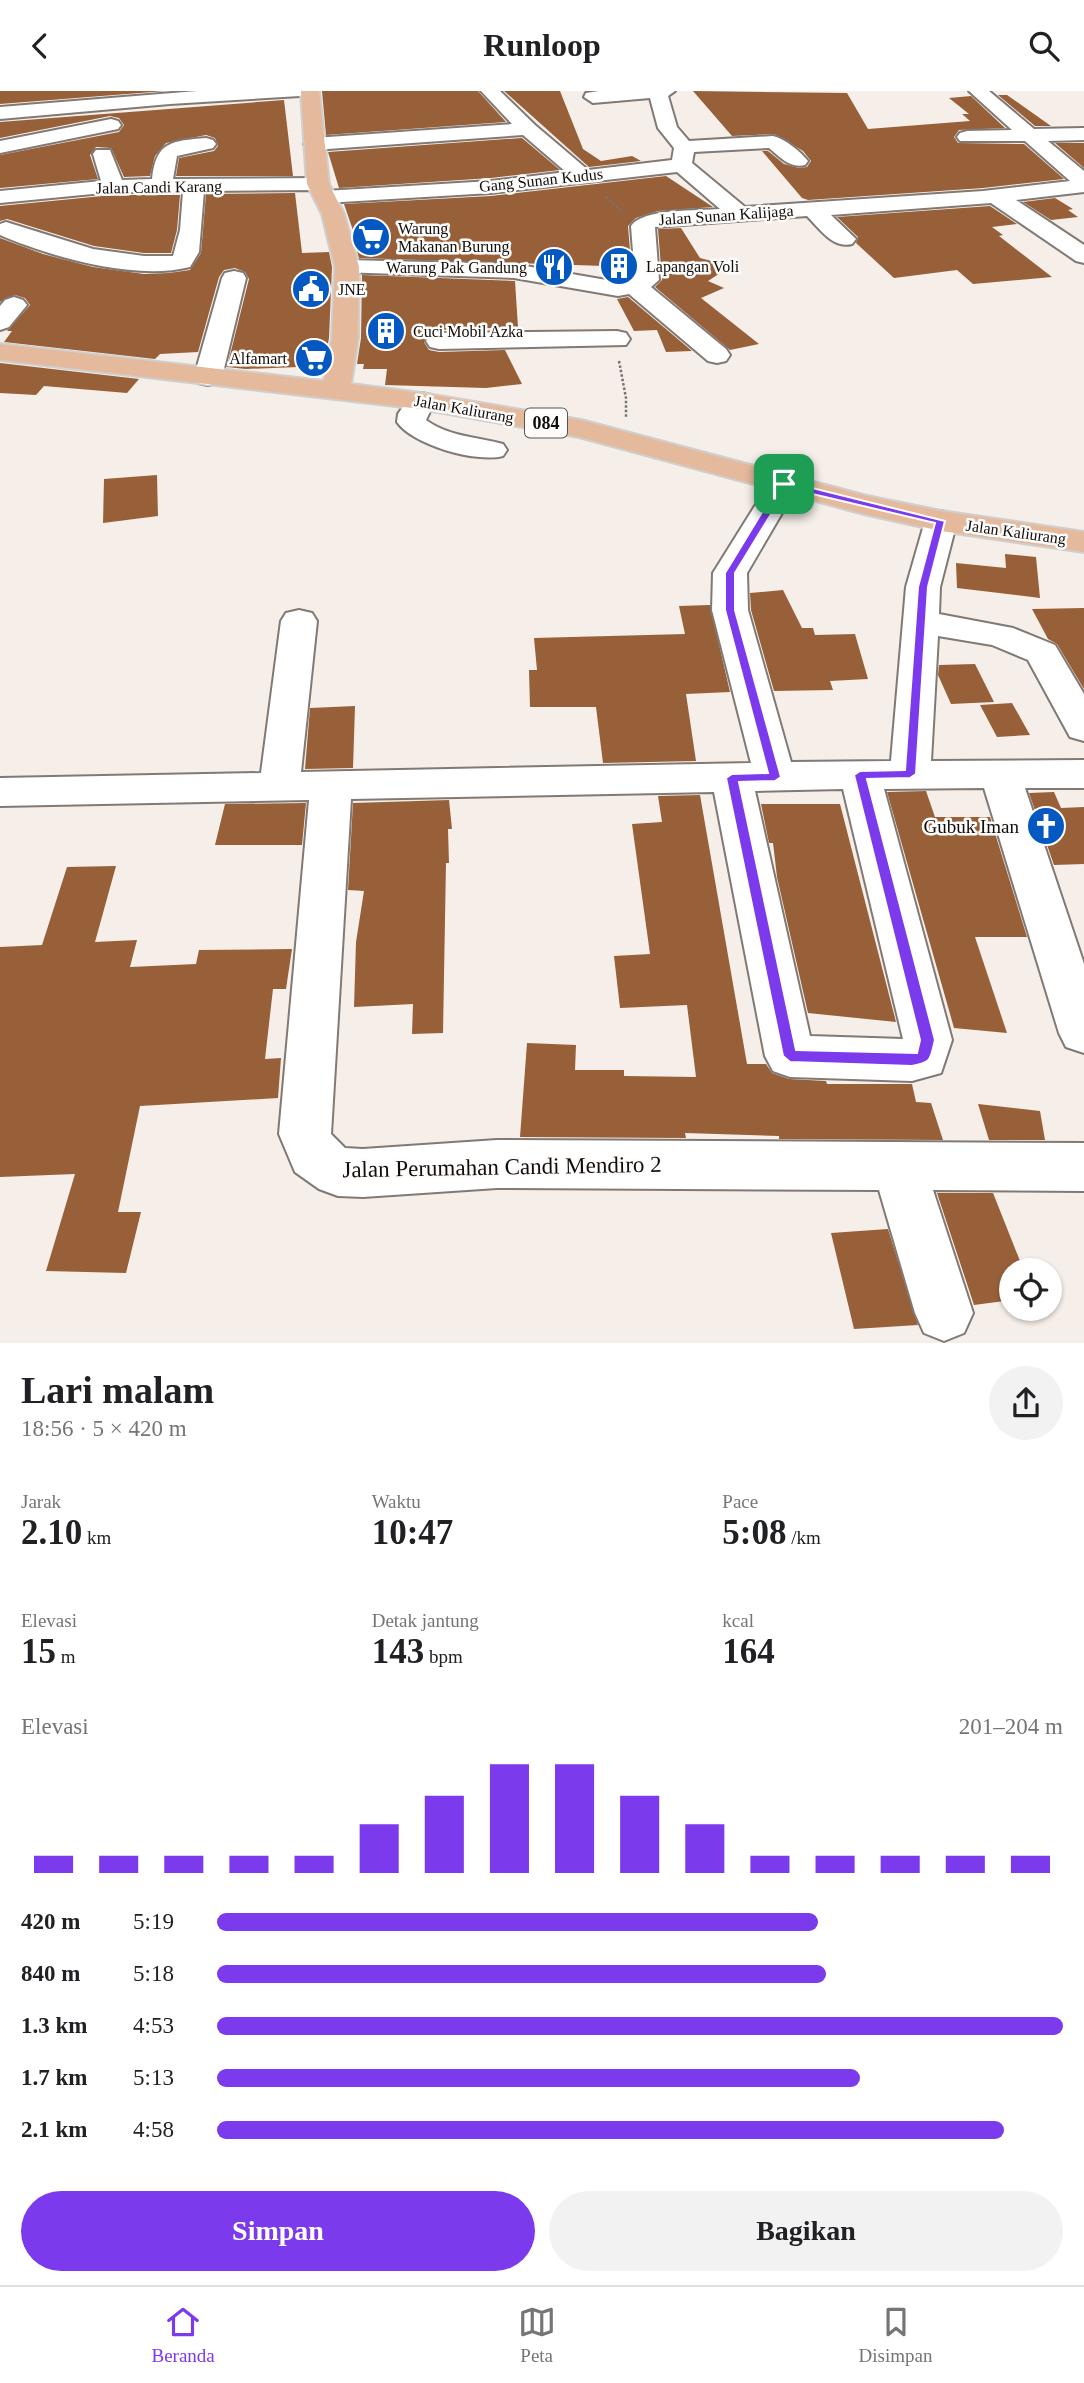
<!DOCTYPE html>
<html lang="id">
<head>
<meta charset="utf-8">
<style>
	:root { --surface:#fff; --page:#f2f2f2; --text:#202124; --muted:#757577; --line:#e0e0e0; --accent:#7c3aed }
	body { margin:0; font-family:"Times New Roman",serif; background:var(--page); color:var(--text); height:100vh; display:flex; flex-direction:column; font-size:26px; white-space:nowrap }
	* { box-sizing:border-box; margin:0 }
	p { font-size:23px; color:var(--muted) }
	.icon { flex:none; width:38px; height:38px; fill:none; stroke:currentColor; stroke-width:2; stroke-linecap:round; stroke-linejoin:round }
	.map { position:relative; height:1252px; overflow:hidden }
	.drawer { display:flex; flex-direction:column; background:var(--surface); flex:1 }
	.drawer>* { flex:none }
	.tools { position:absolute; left:999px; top:1167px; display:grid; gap:14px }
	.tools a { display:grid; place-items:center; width:63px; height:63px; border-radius:50%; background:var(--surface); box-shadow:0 2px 5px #0004; font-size:35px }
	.pin { position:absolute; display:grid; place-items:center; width:60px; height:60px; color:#fff; margin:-30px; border-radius:14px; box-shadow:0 4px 10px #0006 }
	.round { display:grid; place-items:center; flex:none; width:74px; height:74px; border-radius:37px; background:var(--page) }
	.overview { display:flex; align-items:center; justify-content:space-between; height:119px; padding:0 21px }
	h1 { font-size:38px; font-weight:700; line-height:52px }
	.metrics { display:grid; grid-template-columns:repeat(3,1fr); gap:10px; height:119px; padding:7px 21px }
	.metrics div { display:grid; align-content:center }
	.metrics b { font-size:35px; font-weight:700 }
	.metrics small { font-size:19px; font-weight:400 }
	.metrics p { font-size:19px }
	.chart { height:196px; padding:14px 21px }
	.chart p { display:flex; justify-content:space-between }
	.chart svg { width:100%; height:126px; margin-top:7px; stroke:var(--accent); stroke-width:6 }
	.action { display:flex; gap:14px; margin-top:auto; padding:14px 21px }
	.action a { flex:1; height:80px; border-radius:42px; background:var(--accent); color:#fff; font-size:28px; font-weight:700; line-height:80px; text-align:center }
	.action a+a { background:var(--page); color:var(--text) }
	ul { padding:0 21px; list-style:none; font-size:23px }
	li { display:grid; grid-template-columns:112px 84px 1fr; align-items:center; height:52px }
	li i { height:18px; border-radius:9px; background:var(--accent) }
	header { display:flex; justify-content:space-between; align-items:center; height:91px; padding:0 21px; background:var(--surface); font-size:32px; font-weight:700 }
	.dock { display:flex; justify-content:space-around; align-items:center; height:98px; border-top:2px solid var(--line); background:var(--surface); font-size:19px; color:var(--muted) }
	.dock a { display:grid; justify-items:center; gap:4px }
	.dock .current { color:var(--accent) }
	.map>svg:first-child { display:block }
</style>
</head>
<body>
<header><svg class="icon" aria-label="back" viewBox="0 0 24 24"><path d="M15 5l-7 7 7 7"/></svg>Runloop<svg class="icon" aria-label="search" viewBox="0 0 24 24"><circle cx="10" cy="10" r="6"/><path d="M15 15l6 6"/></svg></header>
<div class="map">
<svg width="1084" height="1253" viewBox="0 0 1084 1253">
	<rect width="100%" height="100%" fill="#f6eee8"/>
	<path fill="#986039" d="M0 0H165L0 13Z
		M322 0H478L506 31 326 44Z
		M504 0H560L583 58 601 70 632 65 641 70 589 76Z
		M693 0 847 2 868 38 970 30 962 23H969L949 7 971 5 1005 37 959 39 954 46 958 52 1024 53 1064 88 983 97 808 109 802 107 762 60H768L784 73 799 77 807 76 811 70 803 60 774 43 732 45Z
		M998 4H1007L1051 35H1035Z
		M284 9 293 85H176L179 67 214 60 218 55 215 47 206 44 166 52 155 65 150 85 124 86 111 57 96 56 90 64 98 88 0 97V64L119 41 124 34 119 27 110 25 0 47V31Z
		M522 47 560 79 491 87 339 97 328 61Z
		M1055 52H1084V77Z
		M666 85 713 116 658 120 636 127 628 135 632 184 618 188 607 186 604 175 359 167 357 160H360L344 113 491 105Z
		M295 102 302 162 329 161 332 176 329 247 324 275 246 278 227 276 249 188 245 181 235 177 224 179 219 186 198 261 160 263 155 268 4 251 12 240H7L30 214 25 207 15 204 0 211V147L43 163 93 176 144 183 169 182 190 179 201 162 206 103Z
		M113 104H180L177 139 171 162H144L94 155 7 128 0 130V115Z
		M1055 107 1073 118 1068 119 1078 126 1051 129 1023 111Z
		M990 115 1017 133 992 136 1003 144 999 145 1052 186 973 193 957 179 894 187 856 152 858 146 837 126Z
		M681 137 700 167 731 175 708 190 724 197 701 207 759 253 730 259 655 196 662 189 658 138Z
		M362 184 515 190 518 236 438 239 428 243 424 251 429 259 439 261 505 259 522 293 486 297 385 294 387 278H363L364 273H357L361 247Z
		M628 206 692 260 666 261 657 239 634 240 617 208Z
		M0 272 139 288 127 302 44 295 36 304 0 302Z
		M157 384 158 425 103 432 104 388Z
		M1005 463 1036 466 1040 507 957 497 956 472 1006 477Z
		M783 499 802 537H813L815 544 855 543 868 588 830 590 833 599 774 600 751 519 750 502Z
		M710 514 730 601 686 603 696 670 603 672 596 616H530L529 579H537L534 547 685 543 679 515Z
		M1084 517V598L1057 553 1048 548 1032 518Z
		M975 573 994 611 951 613 938 584 939 574Z
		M1012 612 1030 644 997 646 980 614Z
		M355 615 353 677 305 678 310 617Z
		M926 700 935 726H990L1027 846H975L1007 942 954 937 887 701Z
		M1054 701 1061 717 1084 716V773L1054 774 1029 702Z
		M700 704 747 973H766L772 982 789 988 826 990 827 993H912L916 1011 931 1012 943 1049 779 1048V1045L685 1042 686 1047 520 1046 527 952 576 954 575 979H624V985L696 986 687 914 620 917 614 865 650 863 632 733 662 731 658 705Z
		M449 709 452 738H448L449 772H446L443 942 412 943 413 913 354 916 356 851 364 800 348 799 353 712Z
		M306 712 302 754H215L225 713Z
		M761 713H840L896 931 808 922 777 786 773 752H769Z
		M116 775 95 851 137 849 130 876 196 873 199 859 292 858 286 898H273L265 968 281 967 278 1007 140 1015 118 1121H141L126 1182 46 1180 75 1083 0 1086V856L42 854 67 776Z
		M978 1013 1040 1020 1045 1049H989Z
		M937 1102H993L1024 1180H1012V1209L974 1214Z
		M888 1138 918 1234 854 1238 831 1142Z"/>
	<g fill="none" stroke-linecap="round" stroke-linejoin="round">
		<defs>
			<path id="minor" d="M197 0H309L300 5 170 13 0 28V16Z
				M481 0H500L535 34 588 79 672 69 674 57 658 37 650 7 593 12 584 6 586 2 599 0H675L668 5 677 36 689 50 773 45C785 48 800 60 808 70L805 74C790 78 780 66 769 57L694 61 692 72 745 116 983 100 1070 90 1025 50H960L957 46 960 42 967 40 1012 39 969 0H989L1034 38 1084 37V49L1048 50 1084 80V101L1016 109 1084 154V172L1076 170 991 112 831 124 856 148 852 153C833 158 820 138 807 125L655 136 659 189 651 196 726 258 730 264 726 270 717 272 708 270 629 203 618 205 514 187 339 181 335 176 339 171 347 169 514 173 618 191 635 186 631 135C643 117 698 120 720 118L677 81 491 102 325 112 317 111 314 106 317 101 325 100 491 90 566 81 523 44 314 59 307 57 304 53 307 49 314 47 512 33Z
				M111 28 118 30 121 34 118 38 0 62V50Z
				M206 47 213 49 216 53 213 57 177 65 173 88 318 87 326 88 329 93 326 98 318 99 204 100 199 161 190 176C135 190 51 166 0 144V133L6 131 93 158 144 165H173L180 139 183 101H113L0 112V100L101 90 93 63 96 59H110L122 89 152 88C156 50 172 50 206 47Z
				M234 180 243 182 246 187 222 286 218 292 208 294 198 292 194 286 222 187 225 182Z
				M14 206 23 209 27 214 9 236 0 239V215L5 209Z
				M617 240 626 242 630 248 626 254 439 258 430 256 426 250 430 244 439 242Z
				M421 302 431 304 435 310 426 329C447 345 477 346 503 353L507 359 503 365C476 372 413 354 397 331L398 323 411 304Z
				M784 384 795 386 799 393 747 482 748 519 791 671 891 670 906 496 925 430 930 423 941 420 952 423 957 430 940 496 939 523 1013 537 1055 554 1084 603V650L1070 646 1028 569 992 554 938 545 931 670 1084 669V697H1025L1084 873V962L1066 956 1059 942 984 697 884 698 952 949 941 982 912 990 790 986 773 980 765 965 714 701 351 708 331 1043 345 1057 363 1058 497 1049 1084 1052V1100L933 1099 973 1222 964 1242 944 1250 924 1242 915 1222 879 1099 497 1097 363 1106 338 1105 319 1098 295 1081 279 1043 309 709 0 715V687L261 682 281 530 286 522 299 519 312 522 317 530 301 681 751 672 712 519 713 482 773 386ZM843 698 903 948 810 945 755 700Z"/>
			<path id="major" d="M301 0H319L329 93 344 123 359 176 358 247 351 293 421 302 581 329 867 405 941 420 1084 441V461L941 440 864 423 579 346 421 318 0 269V253L324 290 332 247 335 176 322 123 307 93Z"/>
		</defs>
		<use href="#minor" stroke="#817974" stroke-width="4"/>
		<use href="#major" stroke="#cfcfce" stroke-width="4"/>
		<path stroke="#78736f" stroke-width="2.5" stroke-dasharray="2.5 2" stroke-linecap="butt" d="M606 106 623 121
			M619 270 626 307V327"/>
		<use href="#minor" fill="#fff" fill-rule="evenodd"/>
		<use href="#major" fill="#e5b99c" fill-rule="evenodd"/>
	</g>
	<path fill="#7c3aed" stroke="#fff" stroke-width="2" fill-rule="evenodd" d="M784 390 945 430 928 496 916 683 910 687 867 688 935 949C930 968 933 971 912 975L790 971 783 965 726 687 732 683 768 682 725 519V482L779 393ZM787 397 935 432 918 496 905 679 860 680 854 684 920 949 917 962 796 959 739 691 775 690 781 686 735 519V482Z"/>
	<defs>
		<symbol id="supermarket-disc" viewBox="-11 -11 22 22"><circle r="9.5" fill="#0458c1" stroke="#fefcfb"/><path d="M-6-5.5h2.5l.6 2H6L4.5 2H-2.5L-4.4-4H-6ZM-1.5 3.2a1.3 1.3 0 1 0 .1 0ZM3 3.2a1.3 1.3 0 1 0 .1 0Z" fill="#fff"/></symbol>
		<symbol id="building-disc" viewBox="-11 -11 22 22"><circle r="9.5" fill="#0458c1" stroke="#fefcfb"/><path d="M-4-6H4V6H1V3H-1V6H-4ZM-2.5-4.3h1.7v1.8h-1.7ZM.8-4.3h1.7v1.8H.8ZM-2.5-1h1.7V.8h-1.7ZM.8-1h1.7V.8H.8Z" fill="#fff"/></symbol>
		<symbol id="restaurant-disc" viewBox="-11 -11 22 22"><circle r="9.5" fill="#0458c1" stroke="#fefcfb"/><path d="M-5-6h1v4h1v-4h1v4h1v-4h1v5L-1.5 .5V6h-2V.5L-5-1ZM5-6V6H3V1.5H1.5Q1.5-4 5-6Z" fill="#fff"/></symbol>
		<symbol id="civic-disc" viewBox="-11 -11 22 22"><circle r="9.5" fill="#0458c1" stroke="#fefcfb"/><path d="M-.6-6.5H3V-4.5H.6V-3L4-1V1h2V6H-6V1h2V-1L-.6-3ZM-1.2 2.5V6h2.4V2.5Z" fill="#fff"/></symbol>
		<symbol id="church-disc" viewBox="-11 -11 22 22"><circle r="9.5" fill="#0458c1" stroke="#fefcfb"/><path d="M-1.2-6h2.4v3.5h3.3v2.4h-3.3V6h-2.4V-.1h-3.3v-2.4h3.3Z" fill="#fff"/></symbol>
	</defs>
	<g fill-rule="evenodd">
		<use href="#supermarket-disc" x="349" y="124" width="44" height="44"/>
		<use href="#building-disc" x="597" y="153" width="44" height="44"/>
		<use href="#restaurant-disc" x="532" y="154" width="44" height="44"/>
		<use href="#civic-disc" x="289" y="176" width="44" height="44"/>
		<use href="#building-disc" x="364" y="218" width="44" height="44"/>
		<use href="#supermarket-disc" x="292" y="245" width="44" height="44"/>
		<use href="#church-disc" x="1024" y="713" width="44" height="44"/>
	</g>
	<g text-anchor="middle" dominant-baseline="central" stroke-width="5" stroke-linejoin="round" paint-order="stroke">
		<g font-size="16" fill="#100d0b" stroke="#fefcfb">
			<text transform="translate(541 89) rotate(-6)">Gang Sunan Kudus</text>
			<text transform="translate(159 96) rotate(-1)">Jalan Candi Karang</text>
			<text transform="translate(726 124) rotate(-4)">Jalan Sunan Kalijaga</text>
			<text transform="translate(464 318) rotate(10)">Jalan Kaliurang</text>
			<text transform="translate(1016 441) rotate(8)">Jalan Kaliurang</text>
		</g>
		<g font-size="16" fill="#100d0b" stroke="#fefcfb" text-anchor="start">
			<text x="398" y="137">Warung<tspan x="398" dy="18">Makanan Burung</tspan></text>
			<text x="646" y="175">Lapangan Voli</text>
			<text x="527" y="176" text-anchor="end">Warung Pak Gandung</text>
			<text x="338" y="198">JNE</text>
			<text x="413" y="240">Cuci Mobil Azka</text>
			<text x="287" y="267" text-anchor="end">Alfamart</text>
		</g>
		<rect fill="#fefcfb" stroke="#575553" stroke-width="2" x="525" y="317.5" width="42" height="29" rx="5"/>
		<g font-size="18" font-weight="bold" fill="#100d0b">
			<text x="546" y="332">084</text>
		</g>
		<g font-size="19" fill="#100d0b" stroke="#fefcfb" text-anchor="end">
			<text x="1019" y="735">Gubuk Iman</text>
		</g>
		<g font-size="23" fill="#100d0b" stroke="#fefcfb">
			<text transform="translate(502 1076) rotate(-1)">Jalan Perumahan Candi Mendiro 2</text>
		</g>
	</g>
</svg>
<div class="tools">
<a><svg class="icon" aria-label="locate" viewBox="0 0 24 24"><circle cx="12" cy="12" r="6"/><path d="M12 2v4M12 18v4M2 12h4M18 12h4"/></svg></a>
</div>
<div class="pin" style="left:784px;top:393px;background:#1e9e55"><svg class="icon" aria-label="arrive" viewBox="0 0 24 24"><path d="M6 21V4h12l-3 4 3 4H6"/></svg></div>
</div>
<section class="drawer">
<div class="overview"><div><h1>Lari malam</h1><p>18:56 · 5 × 420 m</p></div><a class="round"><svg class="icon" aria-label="share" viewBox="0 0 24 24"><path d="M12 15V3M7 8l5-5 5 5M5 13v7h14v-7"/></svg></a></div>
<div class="metrics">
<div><p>Jarak</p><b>2.10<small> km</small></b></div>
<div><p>Waktu</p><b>10:47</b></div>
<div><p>Pace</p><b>5:08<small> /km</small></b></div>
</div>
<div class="metrics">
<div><p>Elevasi</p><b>15<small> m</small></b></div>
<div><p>Detak jantung</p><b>143<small> bpm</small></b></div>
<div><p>kcal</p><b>164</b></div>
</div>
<div class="chart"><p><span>Elevasi</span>201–204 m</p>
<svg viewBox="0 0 160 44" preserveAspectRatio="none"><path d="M5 44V38M15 44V38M25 44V38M35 44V38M45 44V38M55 44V27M65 44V17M75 44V6M85 44V6M95 44V17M105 44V27M115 44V38M125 44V38M135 44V38M145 44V38M155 44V38"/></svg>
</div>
<ul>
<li><b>420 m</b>5:19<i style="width:71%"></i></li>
<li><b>840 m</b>5:18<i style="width:72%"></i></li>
<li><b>1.3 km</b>4:53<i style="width:100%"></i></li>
<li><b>1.7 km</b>5:13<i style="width:76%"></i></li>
<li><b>2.1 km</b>4:58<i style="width:93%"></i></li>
</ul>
<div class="action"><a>Simpan</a><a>Bagikan</a></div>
</section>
<nav class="dock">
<a class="current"><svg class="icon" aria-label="home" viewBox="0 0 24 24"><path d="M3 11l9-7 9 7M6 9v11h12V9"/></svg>Beranda</a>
<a><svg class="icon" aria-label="map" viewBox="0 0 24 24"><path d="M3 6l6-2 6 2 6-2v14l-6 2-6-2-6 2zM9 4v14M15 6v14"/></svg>Peta</a>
<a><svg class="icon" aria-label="saved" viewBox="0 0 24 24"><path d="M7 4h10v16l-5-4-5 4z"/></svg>Disimpan</a>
</nav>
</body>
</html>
